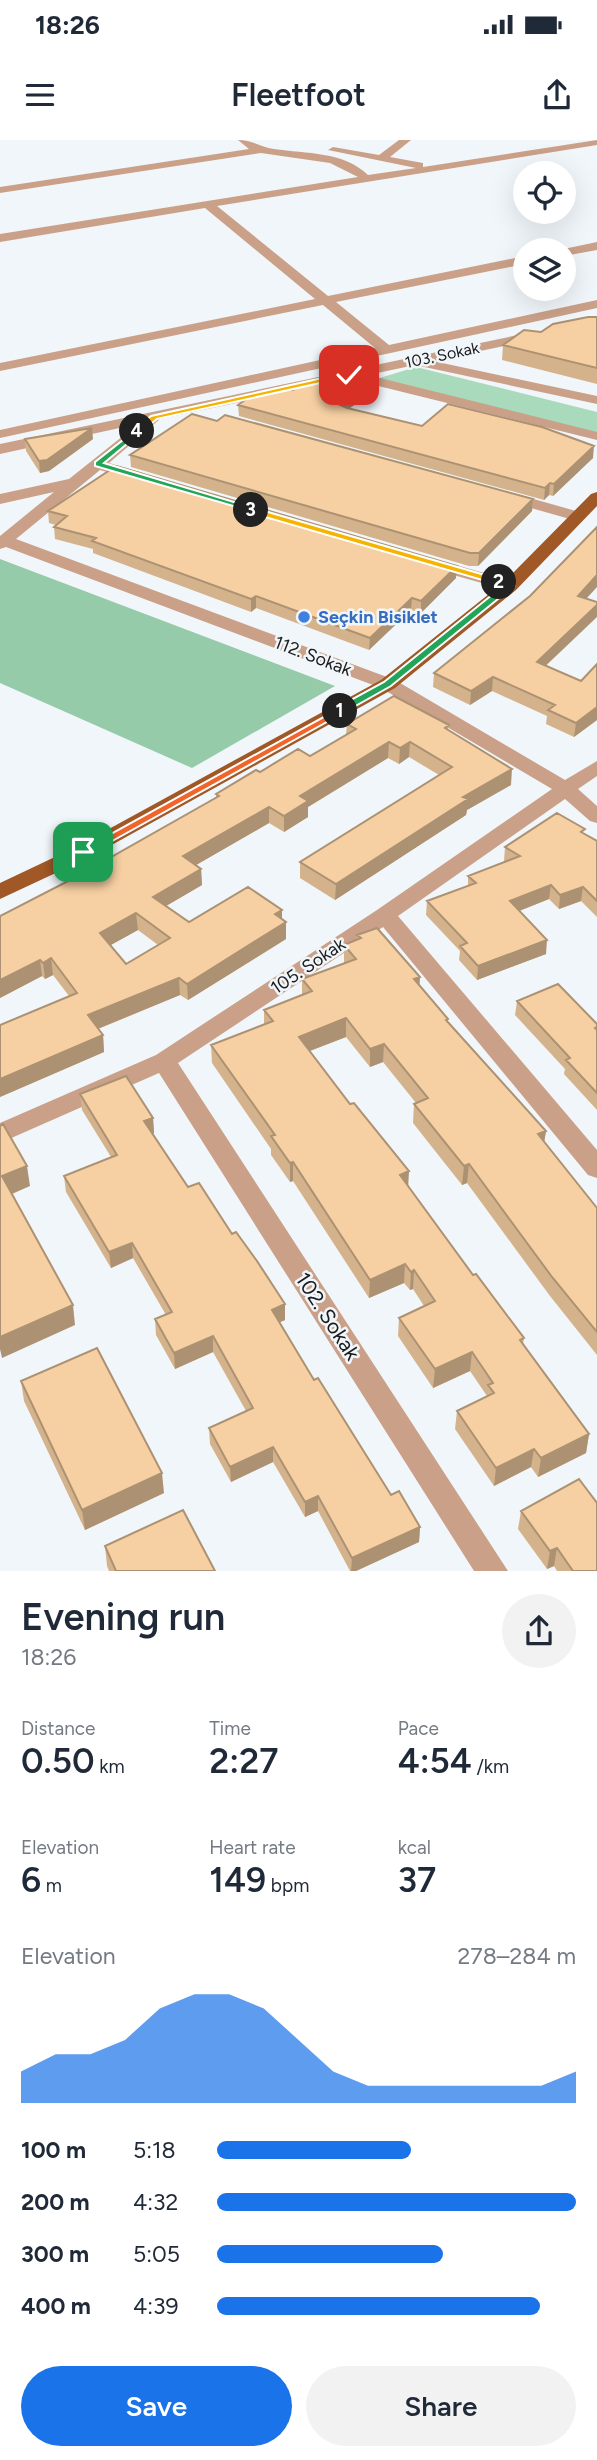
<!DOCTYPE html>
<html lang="en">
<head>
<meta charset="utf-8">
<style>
	:root { --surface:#fff; --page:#f2f2f3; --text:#1f2937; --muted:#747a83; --accent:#1a73e8 }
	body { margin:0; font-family:Figtree,sans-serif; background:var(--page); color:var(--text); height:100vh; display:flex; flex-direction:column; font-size:26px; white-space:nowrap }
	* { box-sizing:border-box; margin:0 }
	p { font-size:23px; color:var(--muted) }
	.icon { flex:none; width:38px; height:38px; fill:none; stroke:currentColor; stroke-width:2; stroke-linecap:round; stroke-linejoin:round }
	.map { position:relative; height:1431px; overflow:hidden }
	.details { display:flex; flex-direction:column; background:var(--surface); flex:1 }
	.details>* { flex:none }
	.tools { position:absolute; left:513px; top:21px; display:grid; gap:14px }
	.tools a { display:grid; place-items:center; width:63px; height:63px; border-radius:50%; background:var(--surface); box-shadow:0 7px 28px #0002; font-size:35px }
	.pin { position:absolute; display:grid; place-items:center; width:60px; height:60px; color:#fff; margin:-30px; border-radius:14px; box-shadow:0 4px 10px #0006 }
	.km { position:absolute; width:35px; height:35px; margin:-18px; border-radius:50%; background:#222; color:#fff; font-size:19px; line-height:35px; text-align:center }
	.round { display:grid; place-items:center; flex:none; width:74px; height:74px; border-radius:37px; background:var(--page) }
	.overview { display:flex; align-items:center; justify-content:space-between; height:119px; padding:0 21px }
	h1 { font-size:38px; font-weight:600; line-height:52px }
	.stats { display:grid; grid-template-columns:repeat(3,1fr); gap:10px; height:119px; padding:7px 21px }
	.stats div { display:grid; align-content:center }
	.stats b { font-size:35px; font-weight:600 }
	.stats small { font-size:19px; font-weight:400 }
	.stats p { font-size:19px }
	.chart { height:196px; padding:14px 21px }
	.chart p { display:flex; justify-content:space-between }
	.chart svg { width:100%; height:126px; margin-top:7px; fill:var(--accent); opacity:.7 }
	.primary-button { display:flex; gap:14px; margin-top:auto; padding:14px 21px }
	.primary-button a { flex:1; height:80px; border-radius:42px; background:var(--accent); color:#fff; font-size:28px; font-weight:600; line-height:80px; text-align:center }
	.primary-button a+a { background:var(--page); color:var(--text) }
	ul { padding:0 21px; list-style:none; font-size:23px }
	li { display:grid; grid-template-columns:112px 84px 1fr; align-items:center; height:52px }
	li i { height:18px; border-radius:9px; background:var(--accent) }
	.status { display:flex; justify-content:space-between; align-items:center; height:49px; padding:0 35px; background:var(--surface); direction:ltr }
	.status svg { height:19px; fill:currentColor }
	header { display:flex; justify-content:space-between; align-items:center; height:91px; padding:0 21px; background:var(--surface); font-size:32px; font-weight:600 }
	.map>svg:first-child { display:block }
</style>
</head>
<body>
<div class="status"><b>18:26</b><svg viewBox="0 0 49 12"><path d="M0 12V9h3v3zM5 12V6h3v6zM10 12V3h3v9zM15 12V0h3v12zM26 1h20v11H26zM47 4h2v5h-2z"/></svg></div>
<header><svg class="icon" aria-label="menu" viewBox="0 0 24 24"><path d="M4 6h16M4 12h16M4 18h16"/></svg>Fleetfoot<svg class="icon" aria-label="share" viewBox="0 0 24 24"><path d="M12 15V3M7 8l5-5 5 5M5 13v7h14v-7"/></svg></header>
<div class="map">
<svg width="597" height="1431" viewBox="0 0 597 1431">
	<rect width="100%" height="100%" fill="#f1f6fa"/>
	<path fill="#a9dabc" d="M416 227 597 272V294L373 240Z"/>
	<path fill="#96cbaa" d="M0 419 335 546 192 628 0 543Z"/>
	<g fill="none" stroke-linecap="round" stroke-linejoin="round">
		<path fill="#caa188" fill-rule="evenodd" d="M238 0C252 0 261 7 274 9 307 14 343 11 368 35L416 28 328 10 333 7 379 15 399 0H411L390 17 423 23V27L597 0V5L217 66 328 156 525 116V124L336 162 389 205 597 160V168L0 298V290L375 208 323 165 0 231V223L315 159 205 68 0 102V94L358 37 330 23 261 13 0 53V47L249 9Z
			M597 102V110L564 116V110H559Z
			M537 191 544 195 542 198 433 221 597 256V264L415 225 368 235 597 292V300L350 239 160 279 109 323 143 333 146 336 143 339 138 341 100 330 16 399 395 540 565 640 597 621V636L578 649 597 666V683L590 681 565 659 398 776 597 1010V1038L588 1035 383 787 178 923 508 1431H474L159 933 0 1003V983L156 915 377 770 552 649 381 548 6 407 0 409V396L54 352 0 364V354L69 339 138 284 0 314V304Z
			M505 351 583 373 585 376 577 381 499 359 497 356 499 353Z
			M431 418 516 442 519 446 510 451 425 427 423 423 425 419Z"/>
		<path fill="#9f5826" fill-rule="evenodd" d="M597 352V366L516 450 395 548 90 717 0 759V743L76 707 381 540 504 442 591 354Z"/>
	</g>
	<path fill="#d4b38c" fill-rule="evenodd" d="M597 177V244L502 220 503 205 541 192Z
		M293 250 370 254 349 269 422 286 593 318 553 356 549 355 544 360 239 276 238 265 263 254Z
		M25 299H93L49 331 40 333 26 311Z
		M130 315 533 359 532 371 478 426H469L131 327Z
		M48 371 456 438 421 473 411 470 369 510 256 468 251 472 93 413V409L55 399 54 387 56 385 49 383Z
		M586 459 546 525 581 541 597 524V580L574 597 546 584 547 576 492 551 470 565 433 547 434 533Z
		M347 584 449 585 448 590 511 645 467 670 466 675 335 760 300 738V722L439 635 409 617 399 624 388 618 308 667V677L284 692 269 683 196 725 201 729 202 745 166 766 189 782 282 770V779L286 799 188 860 180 855 98 889 103 895 104 912 0 957V885L69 856 53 835 45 839 42 836 0 858V776L74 738 216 658V654L260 632 310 616 346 595ZM138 790 158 805 126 824 110 805Z
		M585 694 597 701V777L581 761 559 769 549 759 519 771 546 814 477 840 459 820 460 811 426 775 427 761 468 746V736L505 722 504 721 505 707Z
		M357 795 420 846 448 879V882L546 991 544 1002 597 1068V1215L550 1156 467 1043 462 1045 413 983 414 964 416 963 383 922 370 927 346 897 310 911 473 1135 524 1198 523 1205 589 1294 586 1313 538 1337 531 1327 494 1346 455 1289 457 1271 487 1256 470 1231 433 1248 398 1196 399 1178 424 1166 413 1149 410 1150 404 1143 369 1158 293 1041 290 1042 271 1015V1009L212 923 211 905 264 884V870L302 855V839L344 824V805L357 800Z
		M517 861 597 884V970L564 934 565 929 515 875Z
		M80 954 153 978 154 993 153 994 188 1047 285 1180 280 1182 314 1240 391 1355 420 1387 419 1402 356 1431H350L318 1371 305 1377 273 1322 231 1342 210 1304 209 1288 246 1271 213 1212 175 1229 156 1195 155 1179 166 1175 133 1118 111 1128 66 1052 64 1036 111 1017 82 970Z
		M21 1241 164 1353 85 1390 24 1261Z
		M521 1371 597 1431H557L554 1426 547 1429 518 1389Z
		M105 1406 215 1431H109L107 1426Z"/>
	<path fill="#ac9272" d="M370 243V254L338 276V264Z
		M92 288 93 299 49 331 40 333 39 321Z
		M594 306 593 318 553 356 554 344Z
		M550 343 549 355 544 360 545 348Z
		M533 359 532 371 478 426 479 413Z
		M457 426 456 438 421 473V461Z
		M597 435V447L577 469 578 456Z
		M256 456V468L251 472V459Z
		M412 458 411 470 369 510 370 498Z
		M597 465V477L536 535 537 522Z
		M493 537 492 551 470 565 471 551Z
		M597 567V580L574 597 576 583Z
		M389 602 388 618 308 667V677L284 692V676L300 656Z
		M410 602 409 617 399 624 400 608Z
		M512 629 511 645 467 670 466 675 335 760 336 744 463 657Z
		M269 667V683L184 732 183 716Z
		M201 729 202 745 154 773 153 757Z
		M551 745 549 759 509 775 510 761Z
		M583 747 581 761 559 769 560 755Z
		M282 770V785L286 782V799L188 860 187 844 275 774Z
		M136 773 138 790 102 810 100 793Z
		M547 800 546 814 477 840 478 826Z
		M51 818 53 835 45 839 43 823Z
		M40 820 42 836 0 858V840Z
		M420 837 419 855 414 839Z
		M179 838 180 855 90 892 88 875Z
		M346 878V897L299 915V897Z
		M103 895 104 912 0 957V939Z
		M384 904 383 922 370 927V909Z
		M153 978 154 993 146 997 144 981Z
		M546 991 543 1009 538 994Z
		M293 1022V1041L290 1042V1023Z
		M469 1024 467 1043 462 1045 464 1026Z
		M27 1026 30 1046 5 1057 2 1036Z
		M409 1031 408 1050 400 1035Z
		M132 1103 133 1118 111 1128 109 1112Z
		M405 1124 404 1143 369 1158 370 1140Z
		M414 1130 413 1149 410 1150 411 1132Z
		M285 1164V1180L273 1185 272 1170Z
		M73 1165 75 1185 2 1218 0 1209V1197Z
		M213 1196V1212L175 1229 174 1213Z
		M472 1212 470 1231 433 1248 435 1229Z
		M589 1294 586 1313 538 1337 541 1318Z
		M273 1307V1322L231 1342 230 1327Z
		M534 1309 531 1327 494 1346 496 1328Z
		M162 1333 164 1353 85 1390 82 1370Z
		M318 1356V1371L305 1377V1362Z
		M420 1387 419 1402 356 1431H351L352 1418Z
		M557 1408 554 1426 547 1429 550 1411Z"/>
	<path fill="#f6d0a3" stroke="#ac9272" stroke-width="2" fill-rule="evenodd" d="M588 177H597V228L503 205 524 190 541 192 553 184Z
		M336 234 370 243 338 264 347 268 422 286 448 264 542 287 594 306 554 344 550 343 545 348 238 265 256 252 263 254 279 247 293 250 306 242Z
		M192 274 217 281 225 275 533 359 479 413H470L130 315Z
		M92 288 47 320 39 321 25 299Z
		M116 326 457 426 421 461 412 458 370 498 256 456 251 459 92 401 96 398 54 387 67 376 48 371Z
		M597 387V435L578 456 597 462V465L537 522 581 541 597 524V567L576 583 548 570 555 565 493 537 471 551 434 533 530 456Z
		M394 556 449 585 445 588 512 629 463 657 468 659 336 744 300 722 452 627 410 602 400 608 389 602 300 656 308 661 284 676 269 667 183 716 201 729 153 757 189 782 248 747 282 770 275 774 286 782 187 844 179 838 88 875 103 895 0 939V885L77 853 51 818 43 823 40 820 0 840V776L74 738 219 656 216 654 256 630 260 632 298 609 310 616 356 589 347 584ZM136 773 170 798 126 824 100 793Z
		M557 673 585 689 581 692 597 701V761L583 747 560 755 551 745 510 761 547 800 478 826 460 806 467 803 427 761 476 743 468 736 520 716 505 707Z
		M377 788 420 837 414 839 448 879 446 880 546 991 538 994 597 1068V1192L552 1137 469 1024 464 1026 414 964 428 958 384 904 370 909 346 878 299 897 350 964 354 963 409 1031 400 1035 473 1135 476 1134 524 1198 520 1200 589 1294 541 1318 534 1309 496 1328 457 1271 494 1253 488 1245 493 1243 472 1212 435 1229 399 1178 435 1161 414 1130 411 1132 405 1124 370 1140 293 1022 290 1023 271 996 275 995 211 905 273 881 264 870 312 851 302 839 356 819 344 805 361 798 357 795Z
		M558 844 597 884V887L595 888 597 890V953L566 920 570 918 517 861Z
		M126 936 153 978 144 981 188 1047 199 1043 232 1094 236 1092 257 1121 285 1164 272 1170 314 1240 318 1238 391 1355 399 1351 420 1387 352 1418 318 1356 305 1362 273 1307 230 1327 209 1288 253 1268 213 1196 174 1213 155 1179 172 1172 132 1103 109 1112 64 1036 117 1015 80 954Z
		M3 984 27 1026 2 1036 73 1165 0 1197V986Z
		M97 1208 162 1333 82 1370 21 1241Z
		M579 1339 597 1363V1431H573L557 1408 550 1411 521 1371Z
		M183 1370 215 1431H116L105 1406Z"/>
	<path fill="#f0652b" stroke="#fff" stroke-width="2" d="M340 568H343V573L87 715 78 712Z"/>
	<path fill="#22a559" stroke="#fff" stroke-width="2" d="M496 440 514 446 391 546 343 573H336V568L384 542 503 446 496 444Z"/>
	<path fill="#f5b400" stroke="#fff" stroke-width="2" d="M251 367 502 440 504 442 496 444 248 372Z"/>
	<path fill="#22a559" stroke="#fff" stroke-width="2" d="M137 289 140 293 104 323 254 368V372L95 326V322Z"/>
	<path fill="#f5b400" stroke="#fff" stroke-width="2" d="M349 232 352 236 157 279 140 293 133 291 151 276Z"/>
	<circle fill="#3f7fe0" stroke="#f1f6fa" stroke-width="2.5" cx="304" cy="477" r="7"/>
	<g text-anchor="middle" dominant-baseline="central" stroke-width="5" stroke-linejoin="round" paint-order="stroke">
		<g font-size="16" fill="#1a1b1d" stroke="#f1f6fa">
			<text transform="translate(442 215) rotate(-12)">103. Sokak</text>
		</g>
		<g font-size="18" font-weight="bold" fill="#366cbe" stroke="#f1f6fa" text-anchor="start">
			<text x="318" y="477">Seçkin Bisiklet</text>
		</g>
		<g font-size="18" fill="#1a1b1d" stroke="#f1f6fa">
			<text transform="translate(313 516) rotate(21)">112. Sokak</text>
			<text transform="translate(308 826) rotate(-34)">105. Sokak</text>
		</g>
		<g font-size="21" fill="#1a1b1d" stroke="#f1f6fa">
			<text transform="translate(328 1176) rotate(57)">102. Sokak</text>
		</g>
	</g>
</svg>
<div class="tools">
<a><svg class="icon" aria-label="locate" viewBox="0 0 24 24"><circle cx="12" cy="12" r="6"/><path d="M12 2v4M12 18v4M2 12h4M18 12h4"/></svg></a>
<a><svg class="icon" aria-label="layers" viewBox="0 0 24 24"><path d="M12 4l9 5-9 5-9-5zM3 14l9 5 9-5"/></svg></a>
</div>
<div class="pin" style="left:83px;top:712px;background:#1e9e55"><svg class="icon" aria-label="arrive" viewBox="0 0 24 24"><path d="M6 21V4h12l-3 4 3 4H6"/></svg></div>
<div class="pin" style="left:349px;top:235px;background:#d93025"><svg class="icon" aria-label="check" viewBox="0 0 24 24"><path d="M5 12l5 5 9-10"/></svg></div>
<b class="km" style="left:340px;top:571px">1</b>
<b class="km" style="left:499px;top:442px">2</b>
<b class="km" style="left:251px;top:370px">3</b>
<b class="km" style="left:137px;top:291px">4</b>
</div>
<section class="details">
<div class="overview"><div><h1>Evening run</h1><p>18:26</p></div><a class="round"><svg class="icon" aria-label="share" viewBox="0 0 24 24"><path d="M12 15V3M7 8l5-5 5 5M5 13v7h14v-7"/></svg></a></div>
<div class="stats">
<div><p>Distance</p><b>0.50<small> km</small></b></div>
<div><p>Time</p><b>2:27</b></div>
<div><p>Pace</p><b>4:54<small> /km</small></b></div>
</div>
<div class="stats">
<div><p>Elevation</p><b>6<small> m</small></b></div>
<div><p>Heart rate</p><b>149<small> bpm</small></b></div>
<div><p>kcal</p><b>37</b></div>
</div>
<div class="chart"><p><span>Elevation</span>278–284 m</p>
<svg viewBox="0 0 160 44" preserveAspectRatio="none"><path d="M0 44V33L10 27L20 27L30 22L40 11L50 6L60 6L70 11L80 22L90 33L100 38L110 38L120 38L130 38L140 38L150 38L160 33V44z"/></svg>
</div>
<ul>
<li><b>100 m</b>5:18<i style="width:54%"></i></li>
<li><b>200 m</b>4:32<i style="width:100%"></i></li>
<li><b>300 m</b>5:05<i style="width:63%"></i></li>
<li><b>400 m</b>4:39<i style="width:90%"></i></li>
</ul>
<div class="primary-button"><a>Save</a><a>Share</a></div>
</section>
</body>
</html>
